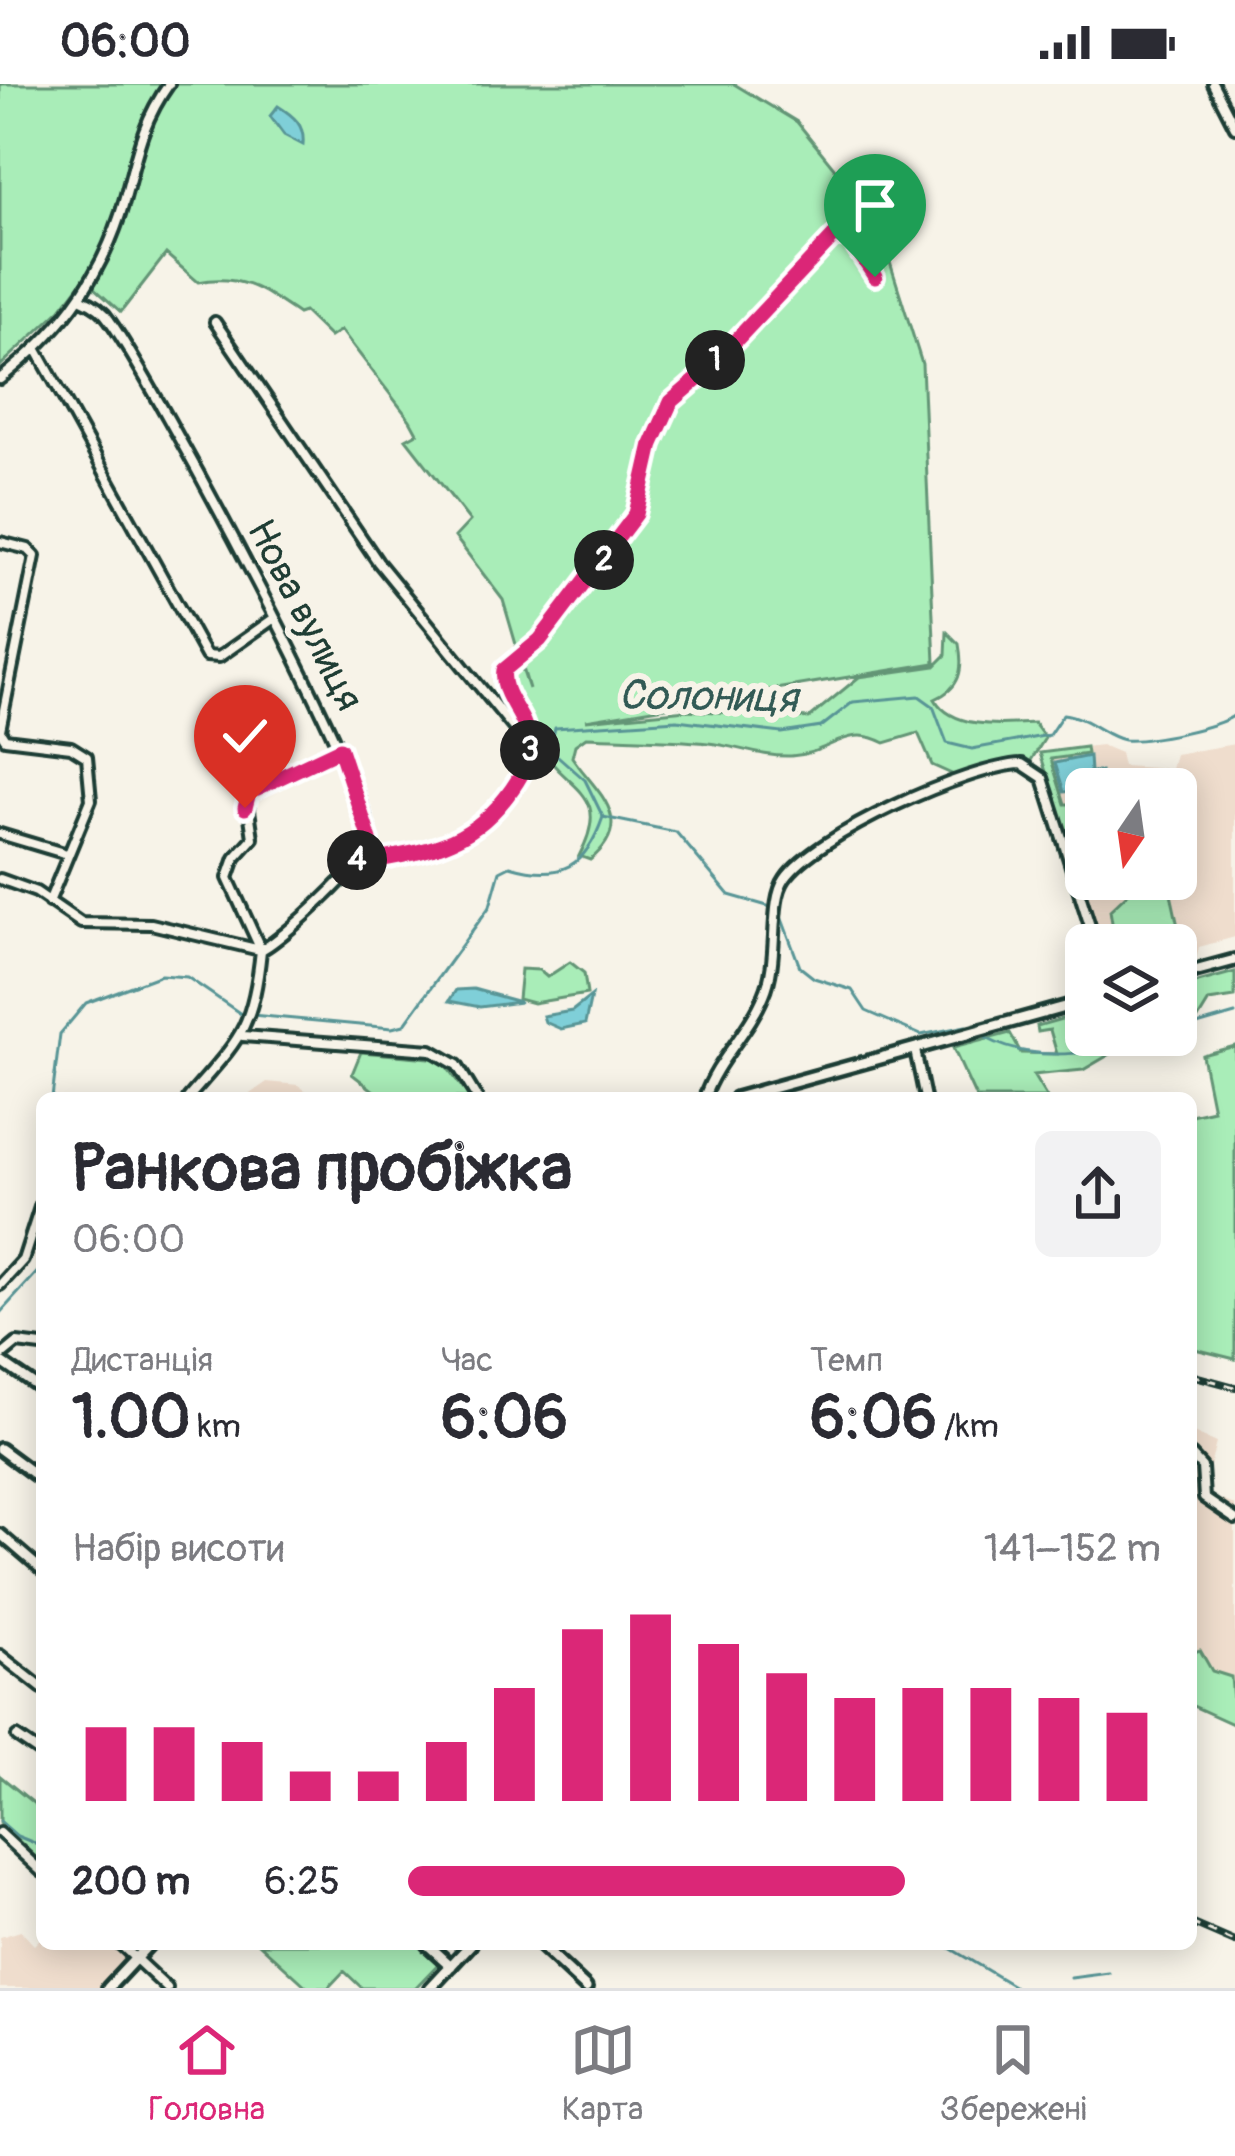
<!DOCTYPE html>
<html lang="uk">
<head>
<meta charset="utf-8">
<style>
	:root { --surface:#fff; --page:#f2f2f3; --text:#2b2b33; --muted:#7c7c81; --line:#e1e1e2; --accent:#db2777 }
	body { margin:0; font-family:Pangolin,sans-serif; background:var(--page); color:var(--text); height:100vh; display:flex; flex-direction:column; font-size:45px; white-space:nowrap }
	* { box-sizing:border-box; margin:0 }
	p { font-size:39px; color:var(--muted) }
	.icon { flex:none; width:66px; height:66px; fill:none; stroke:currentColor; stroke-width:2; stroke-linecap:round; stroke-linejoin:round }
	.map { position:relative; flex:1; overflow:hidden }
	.details { position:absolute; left:36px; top:1008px; width:1161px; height:858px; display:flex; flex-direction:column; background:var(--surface); border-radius:18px; box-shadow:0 6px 30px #0003 }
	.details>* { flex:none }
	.needle { width:78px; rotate:193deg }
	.buttons { position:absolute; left:1065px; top:684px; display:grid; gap:24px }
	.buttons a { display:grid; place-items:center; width:132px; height:132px; border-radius:18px; background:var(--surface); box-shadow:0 6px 30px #0003; font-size:60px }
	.pin { position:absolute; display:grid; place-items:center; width:102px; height:102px; color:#fff; margin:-123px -51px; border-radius:50% 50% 50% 0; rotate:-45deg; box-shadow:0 0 12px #0007 }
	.pin .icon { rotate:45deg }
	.km { position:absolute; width:60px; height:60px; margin:-30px; border-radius:50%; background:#222; color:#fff; font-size:33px; line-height:60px; text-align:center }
	.round { display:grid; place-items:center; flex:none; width:126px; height:126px; border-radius:18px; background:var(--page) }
	.summary { display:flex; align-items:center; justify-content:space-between; height:204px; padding:0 36px }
	h1 { font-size:66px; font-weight:700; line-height:90px }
	.stats { display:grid; grid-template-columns:repeat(3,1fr); gap:18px; height:204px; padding:12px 36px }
	.stats div { display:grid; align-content:center }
	.stats b { font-size:60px; font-weight:700 }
	.stats small { font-size:33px; font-weight:400 }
	.stats p { font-size:33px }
	.chart { height:336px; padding:24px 36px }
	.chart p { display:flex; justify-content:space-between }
	.chart svg { width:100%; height:216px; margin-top:12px; stroke:var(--accent); stroke-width:6 }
	ul { padding:0 36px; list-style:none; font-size:39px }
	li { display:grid; grid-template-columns:192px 144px 1fr; align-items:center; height:90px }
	li i { height:30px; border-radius:15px; background:var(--accent) }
	.status { display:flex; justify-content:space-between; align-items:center; height:84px; padding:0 60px; background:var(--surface); direction:ltr }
	.status svg { height:33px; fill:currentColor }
	.tabs { display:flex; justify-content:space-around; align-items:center; height:168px; border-top:3px solid var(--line); background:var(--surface); font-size:33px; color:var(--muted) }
	.tabs a { display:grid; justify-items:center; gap:6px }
	.tabs .selected { color:var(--accent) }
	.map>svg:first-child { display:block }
</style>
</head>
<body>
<div class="status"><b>06:00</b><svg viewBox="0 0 49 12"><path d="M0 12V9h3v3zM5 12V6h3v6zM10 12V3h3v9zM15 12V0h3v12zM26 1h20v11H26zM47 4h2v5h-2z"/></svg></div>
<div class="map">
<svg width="1235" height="1904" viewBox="0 0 1235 1904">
	<rect width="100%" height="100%" fill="#f7f3e8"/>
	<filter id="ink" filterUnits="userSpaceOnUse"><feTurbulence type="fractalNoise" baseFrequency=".00833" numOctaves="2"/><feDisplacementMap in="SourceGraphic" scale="24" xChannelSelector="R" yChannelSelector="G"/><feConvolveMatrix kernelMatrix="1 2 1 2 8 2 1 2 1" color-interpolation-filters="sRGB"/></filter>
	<g filter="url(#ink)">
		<path fill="#efddcd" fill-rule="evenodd" d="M1235 660V853L1199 863 1197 872 1176 878V861H1101L1040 669 1101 661 1120 669 1123 682 1171 685 1175 670ZM1086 705H1176V795H1086Z
			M267 998 298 1001 316 1014H244Z
			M1191 1348 1216 1359 1203 1409 1235 1421V1633L1191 1614Z
			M21 1847 34 1861 42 1853V1860H114L131 1875 104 1904H0V1853Z"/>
		<path fill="#a9edb8" stroke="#649576" stroke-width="3" d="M0 0H734L797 38 877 137 922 280 935 579 586 636 686 626 809 634 859 593 935 582 946 571 947 548 959 560C964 587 960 604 935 615 952 646 1004 641 1034 639L1045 654 1030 678 954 691 932 681 918 649 885 659C846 638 832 670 791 672 761 673 736 662 708 659 668 655 627 655 586 653L575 661 572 673C594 706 639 736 590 776L579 772C614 707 566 707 540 663 532 650 529 634 521 620 514 608 507 601 508 586L519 576 529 605 503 516 455 453 470 437 406 355 417 349 410 336 341 246 330 253 304 228 298 230C264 207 241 189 198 198L166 170 121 228 84 195 61 225 0 282Z
			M1086 663 1087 670 1051 675 1065 720H1086V738L1066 751 1040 669Z
			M1157 797 1169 801 1179 847 1176 861H1131L1123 843 1113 845 1110 826 1130 807Z
			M570 878 584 889 587 910 533 919 518 915 521 885 539 886 547 893Z
			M1235 888V913L1209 917 1190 948 1148 965H1119L1083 986 1033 991 1047 1014H976L953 964 1010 949 1021 969 1057 970 1050 946 1038 948 1037 942 1086 928V951H1176V904Z
			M1235 962V1275L1191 1264V1031L1213 1026 1202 971Z
			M361 968 441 975 470 1014H383L352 990Z
			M1200 1566 1212 1587 1231 1593 1235 1641 1191 1621V1569Z
			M0 1692 42 1726 41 1778 0 1739Z
			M260 1860H418L439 1879 415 1904H362L344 1887 328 1904H308Z"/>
		<path fill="#7fcfd8" stroke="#599596" stroke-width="3" d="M278 22C294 32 305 41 303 61L284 51 270 32Z
			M1089 672 1090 688H1101L1099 705 1064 708 1055 679Z
			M473 905 520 918 480 923 449 917 456 906Z
			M591 912 585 940 561 945 545 938 543 932 572 927Z"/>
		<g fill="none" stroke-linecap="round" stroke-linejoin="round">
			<path stroke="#599596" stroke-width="3" d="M603 733 676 748 729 811 771 823
				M779 827 800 883 814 894 852 906 866 927 921 951 966 942
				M1176 947 1235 930
				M986 954C1040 983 1106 967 1161 951
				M52 1014 60 950 86 919 161 891 187 893 241 930 392 944 404 941 490 822 500 787 510 782C561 797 586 783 603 733L585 696 550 665 555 644 677 636 782 649 821 643 853 618 919 612 933 622 947 659 972 665 1049 651 1063 630C1088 633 1106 653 1124 656 1147 658 1216 644 1235 631
				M0 1229 42 1183
				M0 1737 17 1752 42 1762
				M943 1860 1017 1904
				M1071 1894 1109 1889"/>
			<defs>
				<path id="street" d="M1213 0 1235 43
					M82 215C94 220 103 226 110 237 151 294 377 710 370 758 367 777 281 857 261 866
					M215 238 378 478 529 663
					M37 266 206 572 219 573 273 535
					M0 295C57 250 97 201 120 131 136 80 137 45 169 0
					M0 458 28 465 35 472 0 646
					M0 647 5 655 71 663 87 673 91 716 49 818
					M0 750 67 770
					M352 781C421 766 469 767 512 705 521 692 530 679 530 663 529 634 500 614 504 587L540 556 636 430 652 360 671 318 707 288 834 151 850 155 875 193
					M0 795 36 808 81 839 151 840 260 866
					M261 866 228 794 235 774 253 754 247 712 340 665
					M243 952 431 966 457 981 477 1014
					M915 966 925 1014
					M188 1014C239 955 253 947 261 866
					M704 1014C717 976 749 948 764 911 780 876 768 819 785 795 815 751 968 682 1022 680L1043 694 1096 861
					M0 1201 23 1176 42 1117
					M0 1273 17 1259 42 1262
					M0 1277 42 1306
					M1191 1371 1202 1383 1204 1414 1235 1435
					M0 1450 42 1486
					M0 1571 42 1604
					M17 1653 42 1670
					M0 1749 42 1788
					M120 1860 167 1904"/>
				<path id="secondary" d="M1176 892 1235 876
					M736 1014 1086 917
					M0 1365 42 1396
					M427 1860 451 1882
					M539 1860 586 1904
					M108 1904 149 1860
					M430 1904 471 1860"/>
			</defs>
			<use href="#street" stroke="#1f3d34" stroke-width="16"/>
			<use href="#secondary" stroke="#1f3d34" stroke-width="18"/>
			<use href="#street" stroke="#f7f3e8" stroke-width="8"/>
			<use href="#secondary" stroke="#f7f3e8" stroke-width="9"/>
			<defs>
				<path id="rail" d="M1191 1291 1235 1303
					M1191 1839 1235 1858"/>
			</defs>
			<use href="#rail" stroke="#1f3d34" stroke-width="8"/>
			<use href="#rail" stroke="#f7f3e8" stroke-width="3" stroke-dasharray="9" stroke-linecap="butt"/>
		</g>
	</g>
	<g fill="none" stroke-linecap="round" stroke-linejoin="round" filter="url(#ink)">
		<defs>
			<path id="route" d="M245 724 249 708 340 665 370 756 352 781C420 767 469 767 512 705 524 688 531 674 528 654 525 629 500 612 504 586L540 556 636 430 652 360 671 318 707 287 834 152 850 154 875 193"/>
		</defs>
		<use href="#route" stroke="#fff" stroke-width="24"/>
		<use href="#route" stroke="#db2777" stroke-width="15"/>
	</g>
	<g text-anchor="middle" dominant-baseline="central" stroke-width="12" stroke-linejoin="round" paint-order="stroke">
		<g font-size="39" fill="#1f3d34" stroke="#f7f3e8">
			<text transform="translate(305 531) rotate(63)">Нова вулиця</text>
		</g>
		<g font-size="42" font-style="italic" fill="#325a55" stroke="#f7f3e8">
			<text transform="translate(708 613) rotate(1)">Солониця</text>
		</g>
	</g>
</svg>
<div class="buttons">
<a><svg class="needle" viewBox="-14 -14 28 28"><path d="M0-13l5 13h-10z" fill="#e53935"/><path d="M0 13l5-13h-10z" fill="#7c7c81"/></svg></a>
<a><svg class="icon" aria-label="layers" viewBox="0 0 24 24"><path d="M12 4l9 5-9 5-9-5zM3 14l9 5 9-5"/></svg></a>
</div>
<div class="pin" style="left:875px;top:193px;background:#1e9e55"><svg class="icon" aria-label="arrive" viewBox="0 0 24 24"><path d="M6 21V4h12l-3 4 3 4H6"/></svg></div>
<div class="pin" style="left:245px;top:724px;background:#d93025"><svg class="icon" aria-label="check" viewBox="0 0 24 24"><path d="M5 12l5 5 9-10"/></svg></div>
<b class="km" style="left:715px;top:276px">1</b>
<b class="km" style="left:604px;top:476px">2</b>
<b class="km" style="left:530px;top:666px">3</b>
<b class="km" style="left:357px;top:776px">4</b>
<section class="details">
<div class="summary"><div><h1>Ранкова пробіжка</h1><p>06:00</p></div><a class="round"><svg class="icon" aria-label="share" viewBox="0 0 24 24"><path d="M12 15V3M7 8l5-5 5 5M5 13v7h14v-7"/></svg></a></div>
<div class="stats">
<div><p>Дистанція</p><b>1.00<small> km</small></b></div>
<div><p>Час</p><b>6:06</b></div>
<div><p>Темп</p><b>6:06<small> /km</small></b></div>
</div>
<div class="chart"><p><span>Набір висоти</span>141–152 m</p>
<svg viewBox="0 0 160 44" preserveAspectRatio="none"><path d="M5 44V29M15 44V29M25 44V32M35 44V38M45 44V38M55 44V32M65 44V21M75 44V9M85 44V6M95 44V12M105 44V18M115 44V23M125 44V21M135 44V21M145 44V23M155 44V26"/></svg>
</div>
<ul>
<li><b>200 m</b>6:25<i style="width:66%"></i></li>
</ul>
</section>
</div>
<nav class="tabs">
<a class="selected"><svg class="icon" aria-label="home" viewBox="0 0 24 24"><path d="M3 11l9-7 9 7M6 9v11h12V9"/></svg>Головна</a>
<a><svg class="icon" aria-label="map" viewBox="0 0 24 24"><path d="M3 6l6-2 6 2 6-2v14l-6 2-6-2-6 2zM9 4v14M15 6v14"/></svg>Карта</a>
<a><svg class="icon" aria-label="saved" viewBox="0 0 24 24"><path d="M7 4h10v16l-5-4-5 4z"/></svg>Збережені</a>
</nav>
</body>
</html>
